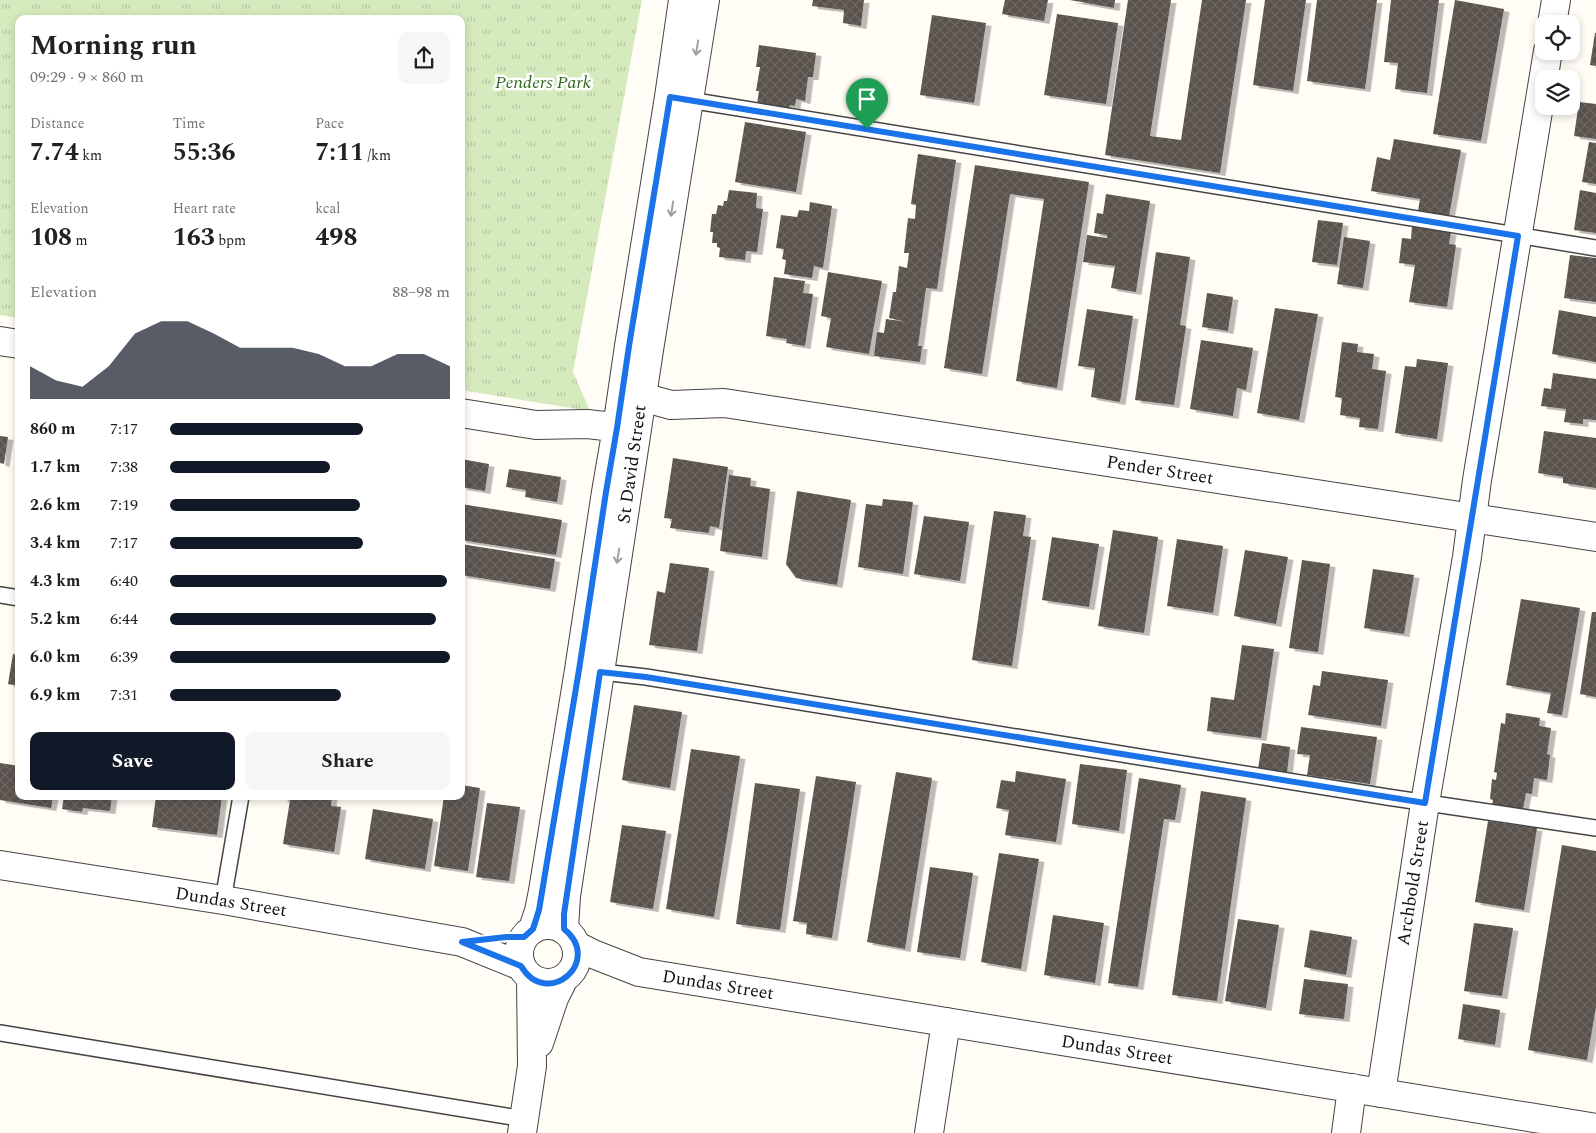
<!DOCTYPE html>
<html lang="en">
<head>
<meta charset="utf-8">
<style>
	:root { --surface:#fff; --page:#f6f6f6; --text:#202124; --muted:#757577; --accent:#111827 }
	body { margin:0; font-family:Spectral,serif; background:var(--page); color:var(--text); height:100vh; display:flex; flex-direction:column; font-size:19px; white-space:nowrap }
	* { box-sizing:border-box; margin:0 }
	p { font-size:16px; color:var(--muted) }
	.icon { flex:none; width:28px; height:28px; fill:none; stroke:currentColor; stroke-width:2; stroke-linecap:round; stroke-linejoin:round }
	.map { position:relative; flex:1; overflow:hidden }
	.drawer { position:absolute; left:15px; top:15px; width:450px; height:785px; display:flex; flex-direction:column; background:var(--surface); border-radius:10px; box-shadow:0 2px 8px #0003 }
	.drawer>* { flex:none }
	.buttons { position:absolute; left:1535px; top:15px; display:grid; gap:10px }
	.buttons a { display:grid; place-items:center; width:45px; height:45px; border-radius:10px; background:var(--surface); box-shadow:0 2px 8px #0003; font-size:25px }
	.pin { position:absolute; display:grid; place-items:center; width:42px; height:42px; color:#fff; margin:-51px -21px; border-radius:50% 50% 50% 0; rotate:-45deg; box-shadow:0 0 5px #0007 }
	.pin .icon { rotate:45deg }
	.round { display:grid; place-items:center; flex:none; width:52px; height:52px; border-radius:10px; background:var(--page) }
	.head { display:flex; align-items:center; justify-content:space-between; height:85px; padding:0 15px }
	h1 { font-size:28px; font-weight:700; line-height:38px }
	.figures { display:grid; grid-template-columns:repeat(3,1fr); gap:8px; height:85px; padding:5px 15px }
	.figures div { display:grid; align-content:center }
	.figures b { font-size:25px; font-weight:700 }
	.figures small { font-size:14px; font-weight:400 }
	.figures p { font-size:14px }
	.chart { height:140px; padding:10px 15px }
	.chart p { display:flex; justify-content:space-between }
	.chart svg { width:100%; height:90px; margin-top:5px; fill:var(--accent); opacity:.7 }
	.primary-button { display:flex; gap:10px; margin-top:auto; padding:10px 15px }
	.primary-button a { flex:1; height:58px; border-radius:10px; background:var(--accent); color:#fff; font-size:20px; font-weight:700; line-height:58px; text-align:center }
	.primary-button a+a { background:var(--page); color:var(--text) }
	ul { padding:0 15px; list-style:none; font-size:16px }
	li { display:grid; grid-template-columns:80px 60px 1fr; align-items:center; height:38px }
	li i { height:12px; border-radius:6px; background:var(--accent) }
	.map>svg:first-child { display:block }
</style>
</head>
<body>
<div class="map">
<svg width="1596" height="1133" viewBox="0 0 1596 1133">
	<defs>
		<pattern id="park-tufts" width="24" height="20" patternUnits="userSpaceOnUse" patternTransform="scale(1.25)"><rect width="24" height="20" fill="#d5ebbd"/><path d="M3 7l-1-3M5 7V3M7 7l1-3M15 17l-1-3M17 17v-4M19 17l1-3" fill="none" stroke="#b6c8a1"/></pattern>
		<pattern id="building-cross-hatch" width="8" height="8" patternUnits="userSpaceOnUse" patternTransform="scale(1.25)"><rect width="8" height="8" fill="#5a524d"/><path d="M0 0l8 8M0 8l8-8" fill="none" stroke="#6d6662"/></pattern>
		<filter id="shadow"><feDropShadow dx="5.5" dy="3" stdDeviation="0" flood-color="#0004"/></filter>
	</defs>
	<rect width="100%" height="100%" fill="#fffdf5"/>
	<path fill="url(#park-tufts)" d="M0 0H642L573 372 590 411 461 390V19H19V318L0 315Z"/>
	<path fill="url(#building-cross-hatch)" filter="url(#shadow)" d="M813 0H864L861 26 843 23 844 10 812 6Z
		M1005 0H1048L1044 21 1002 14Z
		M1070 0H1115L1114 8Z
		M1128 0H1171L1150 136 1181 140 1202 0H1246L1220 173 1105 155Z
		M1265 0H1306L1293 91 1253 85Z
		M1317 0H1377L1365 89 1307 81Z
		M1391 0H1439L1427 93 1395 89 1398 63 1384 62Z
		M1455 0 1504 9 1481 141 1433 134Z
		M1057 14 1118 23 1106 104 1044 95Z
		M932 15 986 23 974 103 920 95Z
		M1595 33H1596V66L1590 65Z
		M759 45 816 53 813 77H808L805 101 796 99 795 106 790 105 789 108 757 104 759 91H756L760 67H756Z
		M1579 102 1596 104V139L1574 136Z
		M745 122 806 132 796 192 735 182Z
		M1394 139 1461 150 1449 216 1418 211 1420 199 1371 191 1377 157 1390 160Z
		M1589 142 1596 143V184L1582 182Z
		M918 154 956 160 937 289 926 288 918 346H922L920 362 874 356 877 332 884 333 886 319 907 322 889 318 893 292H896L899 266 907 268 909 253H904L908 218 915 219 916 205 911 204Z
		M975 165 1089 182 1057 388 1016 381 1044 199 1010 194 982 374 944 368Z
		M729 190 757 193 756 208 763 209 757 252 746 251 745 260 719 257 720 248 717 247V243H712L713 232H710L712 214H716L718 205 723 206 724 201H727Z
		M1580 190 1596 193V233L1574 230Z
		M1106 194 1150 201 1136 292 1111 288 1115 266 1083 262 1087 235 1107 238V235L1094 233 1097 213 1103 214Z
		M810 202 832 206 823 268 814 266 812 278 784 274 786 260 782 259 784 249 776 248 781 215 797 217 799 210 809 211Z
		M1318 220 1343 223 1337 265 1312 262Z
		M1412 226 1451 232 1449 244 1456 245 1447 307 1409 302 1415 265 1399 263 1402 238 1411 239Z
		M1344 237 1370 241 1363 288 1337 284Z
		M1156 252 1190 257 1180 325 1186 326 1174 405 1135 400Z
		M1570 255 1596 258V302L1564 298Z
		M828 272 882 281 869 354 826 347 831 318 821 316Z
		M774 277 805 281 803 293 813 294 805 346 786 343 787 339 766 336Z
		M1207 293 1233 297 1228 331 1202 327Z
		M1275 308 1318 314 1299 420 1257 413Z
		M1087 309 1133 316 1120 402 1091 397 1095 368 1078 366Z
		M1559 310 1596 317V362L1552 354Z
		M1201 340 1253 348 1246 390 1237 388 1233 416 1190 409Z
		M1342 342 1358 344 1357 352 1374 354 1372 369 1386 371 1378 429 1359 427 1360 418 1340 415 1342 398 1335 397Z
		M1417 359 1448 363 1437 439 1395 433 1405 366 1416 367Z
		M1553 373 1596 379V420L1583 419V424L1564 422 1566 409 1541 406 1544 388 1551 389Z
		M1544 431 1596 438V488L1563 483V477L1538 473Z
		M0 436 8 437 4 464 0 463Z
		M673 458 728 467 719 528 710 526 709 533 670 528 672 519 664 518Z
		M461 459 489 464 485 491 461 487Z
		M509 469 561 477 557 502 525 497 526 490 506 487Z
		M729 475 751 478 750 486 770 489 762 557 720 551Z
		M797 491 851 500 837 585 796 578 786 564Z
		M883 499 913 502 903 574 858 567 866 504 882 506Z
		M461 504 562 520 556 555 461 540Z
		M994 511 1026 515 1023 536 1031 537 1012 666 972 660Z
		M924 516 969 522 960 581 914 574Z
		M1113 530 1158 537 1144 633 1098 626Z
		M1052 537 1099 544 1089 607 1042 600Z
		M1177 539 1223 546 1213 613 1167 606Z
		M461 544 555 559 550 589 461 575Z
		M1245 550 1288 557 1276 624 1234 616Z
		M1302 560 1330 564 1318 652 1289 648Z
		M670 563 709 568 697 651 649 645 657 591 665 593Z
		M1373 569 1414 575 1404 634 1364 628Z
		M1521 599 1580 608 1562 715 1547 713 1551 693 1506 685Z
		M1592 612H1596V697L1580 694Z
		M1242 645 1274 649 1261 738 1207 731 1211 697 1234 700Z
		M13 654 19 655V686L8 684Z
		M1322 671 1388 680 1381 726 1308 715 1313 685 1320 686Z
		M634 705 682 712 670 788 622 780Z
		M1506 713 1540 718 1539 726 1551 728 1547 754 1550 755 1547 780 1534 778 1532 794 1526 793 1523 809 1492 805 1493 800 1490 799 1492 779 1496 780 1497 773 1494 772 1501 723 1505 724Z
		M1301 727 1377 737 1370 784 1307 775 1310 755 1297 754Z
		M1262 743 1290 747 1287 773 1258 769Z
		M691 749 740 756 714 917 666 909Z
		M0 763 19 766V796H53L51 808 0 800Z
		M1080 764 1127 770 1119 831 1072 824Z
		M1016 771 1066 779 1056 842 1005 835 1009 810 996 808 1001 780 1015 782Z
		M896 772 932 778 905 949 867 942Z
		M816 776 856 782 832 938 806 934 807 923 793 921Z
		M1139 778 1181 785 1175 820 1164 819 1138 987 1108 983Z
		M755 783 800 789 780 930 736 924Z
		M461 785 480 788 468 871 434 866 444 796H461Z
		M1201 791 1246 798 1217 1001 1172 995Z
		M64 796H112L110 811 83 808 82 812 62 809Z
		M156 796H222L217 835 152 827Z
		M283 796H332L331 806 341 807 334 852 283 844 290 800 282 799Z
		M487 803 520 807 509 881 476 877Z
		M373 809 433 819 425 869 365 859Z
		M1488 821 1537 828 1524 910 1475 902Z
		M622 825 666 831 653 909 610 902Z
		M1562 845 1596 851V1007L1587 1060 1528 1050Z
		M999 853 1039 859 1021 969 981 962Z
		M930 867 973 873 960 958 917 952Z
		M1053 915 1104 923 1095 983 1044 975Z
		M1238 919 1279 925 1266 1008 1225 1001Z
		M1474 923 1513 928 1502 996 1464 991Z
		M1310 930 1352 937 1346 975 1304 967Z
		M1304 979 1348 984 1344 1019 1299 1014Z
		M1463 1004 1500 1010 1495 1045 1458 1039Z"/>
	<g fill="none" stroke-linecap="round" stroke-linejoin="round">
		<defs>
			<path id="service" d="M683 99 1596 248
				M0 595 19 598
				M593 671 646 677 1387 797 1596 828
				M223 900 241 796
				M0 1033 524 1119"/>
			<path id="minor" d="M1552 24 1556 0
				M0 341 19 344
				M623 387 642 397 671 405 724 403 1596 537
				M461 413 536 425 587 424 605 426 617 428 633 439
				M533 929 539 911 543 891 579 670 606 492 617 428 629 346 669 97 683 0
				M564 929 566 896 649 350 705 0
				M539 1043 554 998 563 980
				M1381 1093 1425 803 1467 557 1477 480 1548 51
				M522 1133 532 1066 531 978
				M929 1133 946 1022
				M1346 1133 1352 1088"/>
			<path id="tertiary" d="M0 865 223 900 462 942 521 966
				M519 954a29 29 0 1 1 58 0a29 29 0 1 1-58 0Z
				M577 946 593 954 639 972 1596 1128"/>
		</defs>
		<use href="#service" stroke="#444" stroke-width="18"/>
		<use href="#minor" stroke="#444" stroke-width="30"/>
		<use href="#tertiary" stroke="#444" stroke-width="30"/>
		<use href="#service" stroke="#fff" stroke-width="15"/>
		<use href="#minor" stroke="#fff" stroke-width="28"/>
		<use href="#tertiary" stroke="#fff" stroke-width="28"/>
	</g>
	<defs><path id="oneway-shaft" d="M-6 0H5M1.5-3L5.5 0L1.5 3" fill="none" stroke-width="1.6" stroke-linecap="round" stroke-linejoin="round" transform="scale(1.25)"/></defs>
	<g stroke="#a0a0a0">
		<use href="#oneway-shaft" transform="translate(697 48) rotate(99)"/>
		<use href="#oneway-shaft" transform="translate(672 209) rotate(99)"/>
		<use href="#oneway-shaft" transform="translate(618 556) rotate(99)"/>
	</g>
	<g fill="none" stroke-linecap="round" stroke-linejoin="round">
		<defs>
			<path id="route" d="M670 97 1518 236 1425 803 646 677 600 672 564 914V929C604 961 547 1010 521 966L462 942 506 937H524L533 929 539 910 579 670 606 492 617 428 629 346Z"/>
		</defs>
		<use href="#route" stroke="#fff" stroke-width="10"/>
		<use href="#route" stroke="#1a73e8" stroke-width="6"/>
	</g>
	<g text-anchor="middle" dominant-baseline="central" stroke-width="5" stroke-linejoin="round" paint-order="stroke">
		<g font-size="18" font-style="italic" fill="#2f6b1f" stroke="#fff">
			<text x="543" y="82">Penders Park</text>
		</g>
		<g font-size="18" fill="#111" stroke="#fff">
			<text transform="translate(632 464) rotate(-82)">St David Street</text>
			<text transform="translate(1160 470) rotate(9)">Pender Street</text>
			<text transform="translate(1413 883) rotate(-81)">Archbold Street</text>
			<text transform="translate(231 902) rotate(9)">Dundas Street</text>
			<text transform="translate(718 985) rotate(9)">Dundas Street</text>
			<text transform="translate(1117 1050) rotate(9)">Dundas Street</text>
		</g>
	</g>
</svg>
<div class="buttons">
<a><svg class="icon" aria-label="locate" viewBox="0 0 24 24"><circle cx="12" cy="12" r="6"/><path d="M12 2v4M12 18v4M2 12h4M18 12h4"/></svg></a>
<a><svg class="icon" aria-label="layers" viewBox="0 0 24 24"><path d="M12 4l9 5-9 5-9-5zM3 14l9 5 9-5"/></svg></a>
</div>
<div class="pin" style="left:867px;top:129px;background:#1e9e55"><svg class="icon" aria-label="arrive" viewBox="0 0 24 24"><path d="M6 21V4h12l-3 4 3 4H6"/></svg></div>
<section class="drawer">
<div class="head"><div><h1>Morning run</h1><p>09:29 · 9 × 860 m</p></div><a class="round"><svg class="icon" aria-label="share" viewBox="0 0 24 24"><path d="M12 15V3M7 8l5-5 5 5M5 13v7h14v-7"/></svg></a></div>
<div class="figures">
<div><p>Distance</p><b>7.74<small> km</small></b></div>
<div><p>Time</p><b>55:36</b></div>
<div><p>Pace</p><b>7:11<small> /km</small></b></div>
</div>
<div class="figures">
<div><p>Elevation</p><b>108<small> m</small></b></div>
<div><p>Heart rate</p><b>163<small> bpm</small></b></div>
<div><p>kcal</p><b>498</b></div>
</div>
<div class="chart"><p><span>Elevation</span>88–98 m</p>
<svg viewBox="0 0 160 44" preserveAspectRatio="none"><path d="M0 44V28L10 35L20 38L30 28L40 12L50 6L60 6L70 12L80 19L90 19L100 19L110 22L120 28L130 28L140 22L150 22L160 28V44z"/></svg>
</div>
<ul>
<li><b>860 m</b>7:17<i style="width:69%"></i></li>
<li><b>1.7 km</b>7:38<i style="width:57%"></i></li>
<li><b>2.6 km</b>7:19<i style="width:68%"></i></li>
<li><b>3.4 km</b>7:17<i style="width:69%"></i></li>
<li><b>4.3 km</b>6:40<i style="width:99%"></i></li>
<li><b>5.2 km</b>6:44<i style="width:95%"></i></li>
<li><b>6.0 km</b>6:39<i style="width:100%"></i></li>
<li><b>6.9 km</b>7:31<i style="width:61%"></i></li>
</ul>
<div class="primary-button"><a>Save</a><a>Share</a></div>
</section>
</div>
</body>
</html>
